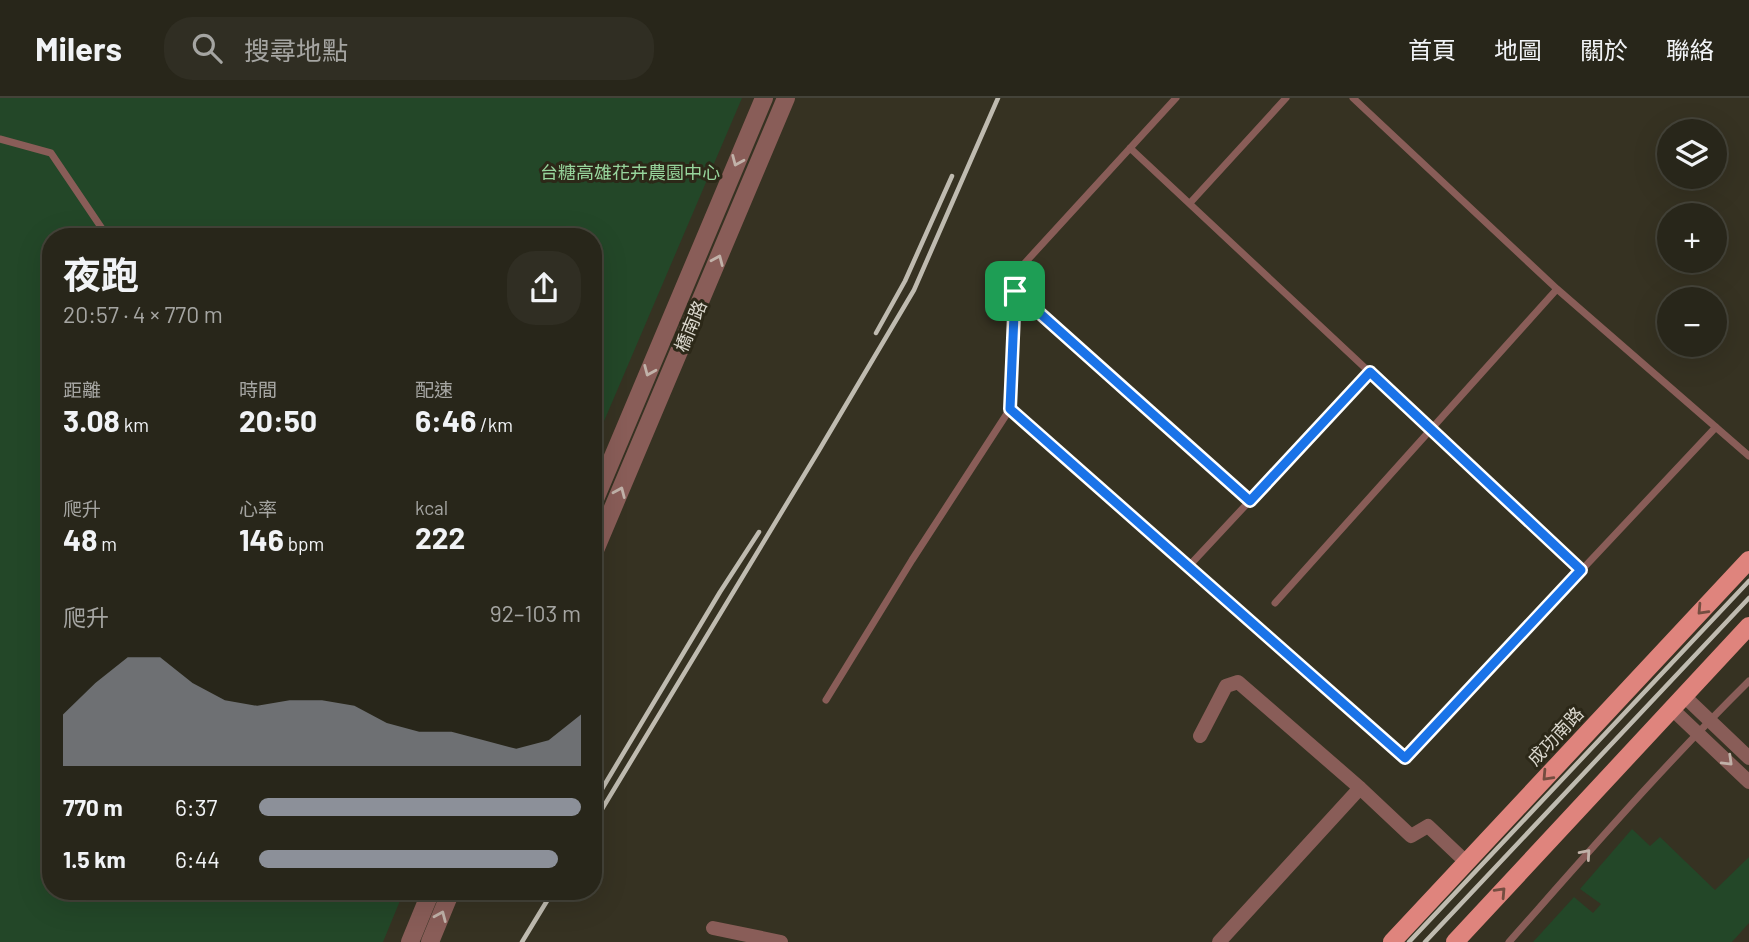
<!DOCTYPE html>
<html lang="zh-TW">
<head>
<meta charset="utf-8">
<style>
	:root { --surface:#28261a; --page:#302e23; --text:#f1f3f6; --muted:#a5a5a2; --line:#444339; --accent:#8c9099 }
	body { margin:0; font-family:Barlow,"Noto Sans TC",sans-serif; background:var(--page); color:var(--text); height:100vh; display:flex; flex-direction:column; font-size:26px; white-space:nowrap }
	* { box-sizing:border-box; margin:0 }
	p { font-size:23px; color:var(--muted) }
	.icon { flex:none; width:38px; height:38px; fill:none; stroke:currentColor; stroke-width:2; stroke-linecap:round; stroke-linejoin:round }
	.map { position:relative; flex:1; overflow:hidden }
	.drawer { position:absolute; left:42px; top:130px; width:560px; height:672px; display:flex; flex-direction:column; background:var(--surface); border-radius:28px; box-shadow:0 7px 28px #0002,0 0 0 2px var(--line) }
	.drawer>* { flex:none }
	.buttons { position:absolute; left:1657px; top:21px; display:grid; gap:14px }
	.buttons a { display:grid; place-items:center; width:70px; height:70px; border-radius:50%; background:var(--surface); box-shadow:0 7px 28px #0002,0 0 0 2px var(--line); font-size:35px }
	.pin { position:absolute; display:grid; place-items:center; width:60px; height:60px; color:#fff; margin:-30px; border-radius:14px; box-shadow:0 4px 10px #0006 }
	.round { display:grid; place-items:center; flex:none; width:74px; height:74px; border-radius:28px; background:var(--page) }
	.summary { display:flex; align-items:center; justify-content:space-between; height:119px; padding:0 21px }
	h1 { font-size:38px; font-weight:700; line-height:52px }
	.metrics { display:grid; grid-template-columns:repeat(3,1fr); gap:10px; height:119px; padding:7px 21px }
	.metrics div { display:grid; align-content:center }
	.metrics b { font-size:30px; font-weight:700 }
	.metrics small { font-size:19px; font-weight:400 }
	.metrics p { font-size:19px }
	.chart { height:196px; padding:14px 21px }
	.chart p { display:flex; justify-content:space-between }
	.chart svg { width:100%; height:126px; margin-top:7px; fill:var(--accent); opacity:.7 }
	ul { padding:0 21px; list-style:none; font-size:23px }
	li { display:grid; grid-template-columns:112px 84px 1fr; align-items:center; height:52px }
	li i { height:18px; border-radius:9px; background:var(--accent) }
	header { display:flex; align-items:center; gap:42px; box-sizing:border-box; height:98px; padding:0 35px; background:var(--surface); border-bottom:2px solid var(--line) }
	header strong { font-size:33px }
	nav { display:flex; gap:38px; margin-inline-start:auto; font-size:24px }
	.search { width:490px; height:63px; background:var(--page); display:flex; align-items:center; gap:18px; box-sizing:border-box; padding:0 24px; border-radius:28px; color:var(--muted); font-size:26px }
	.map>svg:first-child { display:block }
</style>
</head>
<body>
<header>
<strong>Milers</strong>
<div class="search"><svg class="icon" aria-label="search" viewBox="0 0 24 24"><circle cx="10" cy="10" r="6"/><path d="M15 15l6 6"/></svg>搜尋地點</div>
<nav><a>首頁</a><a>地圖</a><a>關於</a><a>聯絡</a></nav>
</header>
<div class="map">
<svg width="1749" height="844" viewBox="0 0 1749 844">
	<rect width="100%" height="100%" fill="#363222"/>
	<path fill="#234728" d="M0 0H742L593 349V138H51V793H404L383 844H0Z
		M1632 731 1650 748 1660 739 1715 792 1749 759V825L1732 844H1533L1574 799 1593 815 1601 806 1580 791Z"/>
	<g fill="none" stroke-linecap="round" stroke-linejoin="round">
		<path stroke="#895d58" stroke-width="7" d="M1353 0 1557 191 1749 358
			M0 41 51 55 107 138
			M1130 50 1581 472
			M1190 105 1286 0
			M1015 193 1250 403
			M1010 311 1405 660 1716 329
			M1188 469 1370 274
			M1275 505 1557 191
			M826 602 912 462 1010 311 1015 193 1023 167 1176 0
			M1509 844C1587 756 1665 666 1749 583"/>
		<path stroke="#895d58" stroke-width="14" d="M1683 597 1749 660
			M1671 610 1749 684
			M1200 638 1226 588 1238 584 1360 690 1411 738 1428 728 1466 764
			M713 830 781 844
			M1219 844 1360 690"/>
		<path stroke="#895d58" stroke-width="18" d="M593 406 764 0
			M593 457 786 0
			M410 844 431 793
			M430 844 451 793"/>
		<path stroke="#df847d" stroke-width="18" d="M1392 844 1749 462
			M1455 844 1749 528"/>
		<path stroke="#bfbbb0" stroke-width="4.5" d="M876 235 905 183 952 78
			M593 706 720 494 759 434
			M593 726 818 354 914 192 998 0
			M522 844 553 793
			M1409 844 1749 483
			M1425 844 1749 500"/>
	</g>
	<defs><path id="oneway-chevron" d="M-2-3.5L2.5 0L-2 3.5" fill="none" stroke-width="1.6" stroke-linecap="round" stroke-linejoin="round" transform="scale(1.75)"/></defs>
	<g stroke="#c1b2a9">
		<use href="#oneway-chevron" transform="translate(737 63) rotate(113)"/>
		<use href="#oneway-chevron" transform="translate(718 162) rotate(-67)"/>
		<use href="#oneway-chevron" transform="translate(649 273) rotate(113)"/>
		<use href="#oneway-chevron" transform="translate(620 394) rotate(-67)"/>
		<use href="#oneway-chevron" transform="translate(1728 663) rotate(44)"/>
		<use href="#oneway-chevron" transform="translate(1586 756) rotate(-49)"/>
		<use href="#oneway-chevron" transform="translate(441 818) rotate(-67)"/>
	</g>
	<g stroke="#744d40">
		<use href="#oneway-chevron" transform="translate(1702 512) rotate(133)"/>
		<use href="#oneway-chevron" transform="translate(1547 678) rotate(133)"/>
		<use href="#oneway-chevron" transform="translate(1501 794) rotate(-47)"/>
	</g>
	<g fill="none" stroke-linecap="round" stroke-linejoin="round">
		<defs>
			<path id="route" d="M1015 193 1250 403 1370 274 1581 472 1405 660 1010 311Z"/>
		</defs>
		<use href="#route" stroke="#fff" stroke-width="14"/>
		<use href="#route" stroke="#1a73e8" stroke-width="9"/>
	</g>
	<g text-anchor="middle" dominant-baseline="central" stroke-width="6" stroke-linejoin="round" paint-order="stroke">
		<g font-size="18" fill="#97d59c" stroke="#2c2818">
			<text x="630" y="74">台糖高雄花卉農園中心</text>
		</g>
		<g font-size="18" fill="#d9d6cc" stroke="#2c2818">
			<text transform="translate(690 228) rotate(-67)">橋南路</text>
			<text transform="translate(1555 638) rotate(-47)">成功南路</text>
		</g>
	</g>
</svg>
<div class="buttons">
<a><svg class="icon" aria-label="layers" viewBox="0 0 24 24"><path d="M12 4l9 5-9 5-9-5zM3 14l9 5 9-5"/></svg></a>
<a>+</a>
<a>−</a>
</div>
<div class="pin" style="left:1015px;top:193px;background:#1e9e55"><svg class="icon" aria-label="arrive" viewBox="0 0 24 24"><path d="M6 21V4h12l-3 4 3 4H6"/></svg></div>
<section class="drawer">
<div class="summary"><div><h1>夜跑</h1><p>20:57 · 4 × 770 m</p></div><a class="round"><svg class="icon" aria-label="share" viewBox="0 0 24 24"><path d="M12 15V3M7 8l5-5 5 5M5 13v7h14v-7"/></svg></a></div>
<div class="metrics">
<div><p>距離</p><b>3.08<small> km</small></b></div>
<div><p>時間</p><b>20:50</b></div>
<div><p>配速</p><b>6:46<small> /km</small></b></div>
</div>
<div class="metrics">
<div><p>爬升</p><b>48<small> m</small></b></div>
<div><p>心率</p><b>146<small> bpm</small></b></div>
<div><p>kcal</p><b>222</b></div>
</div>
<div class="chart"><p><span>爬升</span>92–103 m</p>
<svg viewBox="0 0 160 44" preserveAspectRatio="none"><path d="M0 44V26L10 15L20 6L30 6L40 15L50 21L60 23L70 21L80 21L90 23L100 29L110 32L120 32L130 35L140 38L150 35L160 26V44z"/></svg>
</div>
<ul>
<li><b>770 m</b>6:37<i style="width:100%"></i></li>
<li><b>1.5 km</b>6:44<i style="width:93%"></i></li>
</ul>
</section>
</div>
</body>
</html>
